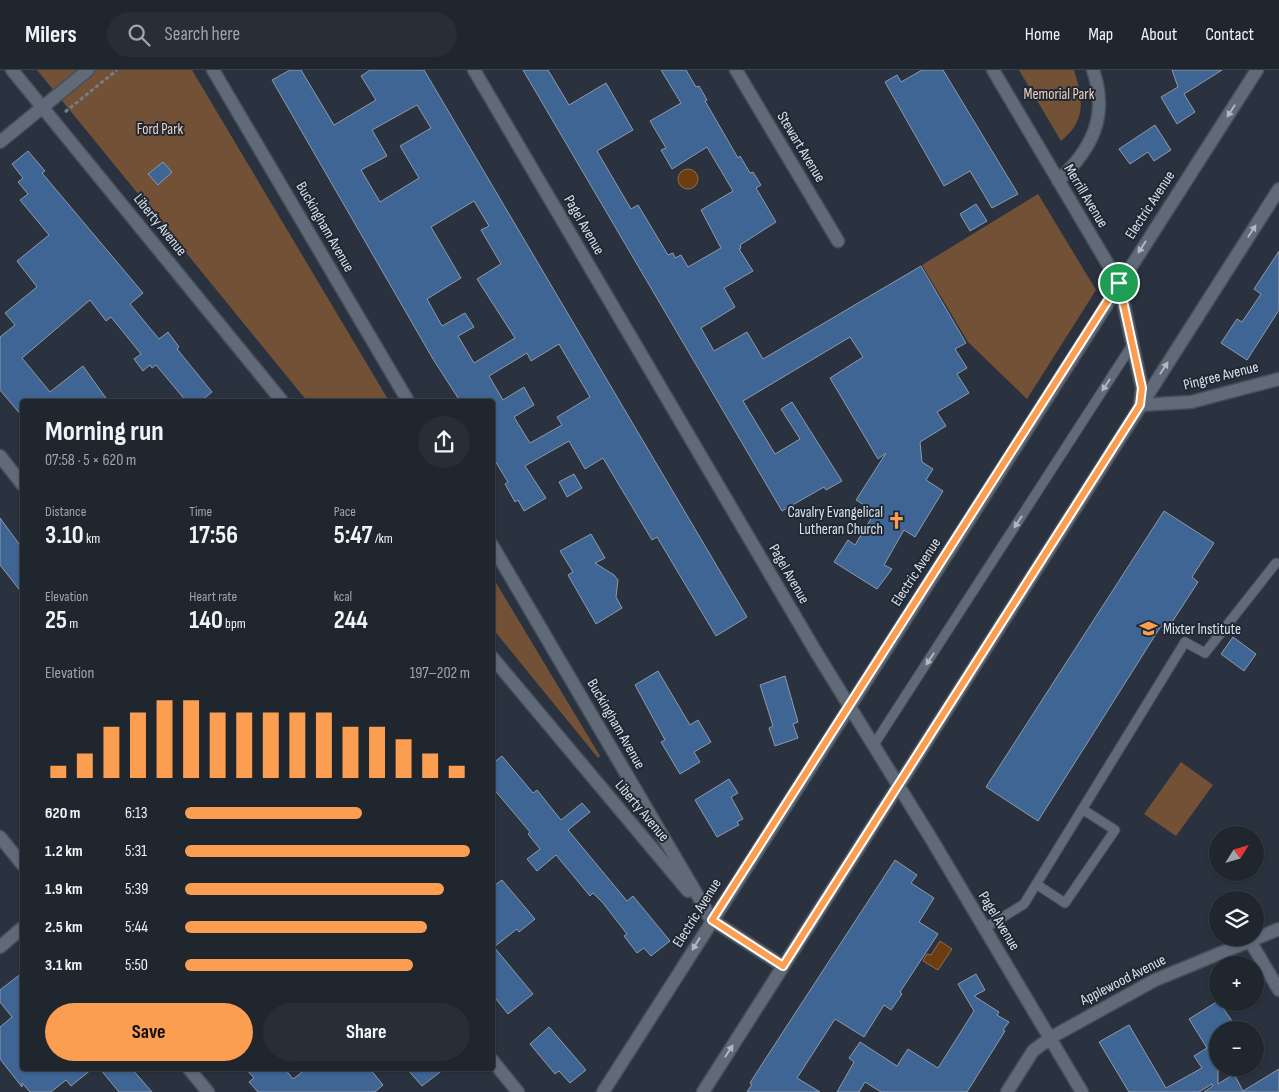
<!DOCTYPE html>
<html lang="en">
<head>
<meta charset="utf-8">
<style>
	:root { --surface:#1f262e; --page:#272e36; --text:#f1f3f6; --muted:#a1a5aa; --line:#3c434a; --accent:#fb9e52 }
	body { margin:0; font-family:"Sofia Sans Condensed",sans-serif; background:var(--page); color:var(--text); height:100vh; display:flex; flex-direction:column; font-size:19px; white-space:nowrap }
	* { box-sizing:border-box; margin:0 }
	p { font-size:16px; color:var(--muted) }
	.icon { flex:none; width:28px; height:28px; fill:none; stroke:currentColor; stroke-width:2; stroke-linecap:round; stroke-linejoin:round }
	.map { position:relative; flex:1; overflow:hidden }
	.panel { position:absolute; left:20px; top:329px; width:475px; height:672px; display:flex; flex-direction:column; background:var(--surface); border-radius:5px; box-shadow:0 1px 4px #0004,0 0 0 1px var(--line) }
	.panel>* { flex:none }
	.needle { width:32px; rotate:53deg }
	.buttons { position:absolute; left:1209px; top:756px; display:grid; gap:10px }
	.buttons a { display:grid; place-items:center; width:55px; height:55px; border-radius:50%; background:var(--surface); box-shadow:0 1px 4px #0004,0 0 0 1px var(--line); font-size:25px }
	.pin { position:absolute; display:grid; place-items:center; width:42px; height:42px; color:#fff; margin:-21px; border:2px solid #fff; border-radius:50%; box-shadow:0 1px 5px #0007 }
	.round { display:grid; place-items:center; flex:none; width:52px; height:52px; border-radius:26px; background:var(--page) }
	.head { display:flex; align-items:center; justify-content:space-between; height:85px; padding:0 25px }
	h1 { font-size:28px; font-weight:700; line-height:38px }
	.figures { display:grid; grid-template-columns:repeat(3,1fr); gap:8px; height:85px; padding:5px 25px }
	.figures div { display:grid; align-content:center }
	.figures b { font-size:25px; font-weight:700 }
	.figures small { font-size:14px; font-weight:400 }
	.figures p { font-size:14px }
	.chart { height:140px; padding:10px 25px }
	.chart p { display:flex; justify-content:space-between }
	.chart svg { width:100%; height:90px; margin-top:5px; stroke:var(--accent); stroke-width:6 }
	.primary-button { display:flex; gap:10px; margin-top:auto; padding:10px 25px }
	.primary-button a { flex:1; height:58px; border-radius:30px; background:var(--accent); color:#111; font-size:20px; font-weight:700; line-height:58px; text-align:center }
	.primary-button a+a { background:var(--page); color:var(--text) }
	ul { padding:0 25px; list-style:none; font-size:16px }
	li { display:grid; grid-template-columns:80px 60px 1fr; align-items:center; height:38px }
	li i { height:12px; border-radius:6px; background:var(--accent) }
	header { display:flex; align-items:center; gap:30px; box-sizing:border-box; height:70px; padding:0 25px; background:var(--surface); border-bottom:1px solid var(--line) }
	header strong { font-size:24px }
	nav { display:flex; gap:28px; margin-inline-start:auto; font-size:18px }
	.search { width:350px; height:45px; background:var(--page); display:flex; align-items:center; gap:12px; box-sizing:border-box; padding:0 18px; border-radius:28px; color:var(--muted); font-size:19px }
	.map>svg:first-child { display:block }
</style>
</head>
<body>
<header>
<strong>Milers</strong>
<div class="search"><svg class="icon" aria-label="search" viewBox="0 0 24 24"><circle cx="10" cy="10" r="6"/><path d="M15 15l6 6"/></svg>Search here</div>
<nav><a>Home</a><a>Map</a><a>About</a><a>Contact</a></nav>
</header>
<div class="map">
<svg width="1279" height="1022" viewBox="0 0 1279 1022">
	<rect width="100%" height="100%" fill="#29323e"/>
	<path fill="#735137" d="M37 0H192L389 331H307Z
		M1019 0H1074C1083 29 1087 50 1061 71Z
		M1038 124 1096 220 1027 329 968 272 922 195Z
		M492 506 600 686 598 688 493 559Z
		M1181 692 1213 715 1176 766 1144 744Z"/>
	<path fill="#6d3c11" stroke="#8e6e52" d="M678 109a10 10 0 1 1 20 0a10 10 0 1 1-20 0Z
		M940 871 952 879 938 900 923 891 927 884 931 885Z"/>
	<path fill="#3f6594" stroke="#8f9aa9" fill-rule="evenodd" d="M290 0H301L334 55 376 30 361 6 370 0H424L747 547 716 566 657 467 652 470 603 388 585 399 569 371 525 396 546 428 524 441 518 430 515 432 505 414 508 412 492 386V331H460L433 289 272 10ZM417 35 431 58 400 76 419 108 380 132 361 100 387 86 372 60ZM474 131 489 156 481 160 501 194 477 209 515 268 474 293 458 266 474 257 465 243 442 256 427 229 461 208 431 157ZM559 274 590 327 557 347 562 355 530 373 514 347 534 335 524 317 503 330 489 306 527 283 531 291Z
		M523 0H548L569 35 606 13 633 60 597 81 631 139 638 135 668 185 673 183 675 188 681 185 688 197 721 178 701 140 733 121 707 77 672 99 661 80 666 78 650 51 681 33 661 0H686L696 17 699 16 707 30 705 31 738 88 740 86 750 103 753 102 761 115 756 118 776 152 740 175 741 178 739 179 753 201 724 218 735 237 701 258 714 281 747 262 763 289 921 196 966 273 955 279 967 298 957 304 969 323 937 342 946 356 920 372 922 392 933 399 926 410 943 421 915 467 904 460 884 495 892 499 877 519 834 492 848 470 855 475 875 442 856 430 886 383 878 389 830 308 863 287 850 267 743 331 775 384 800 369 781 339 792 332 842 411 826 420 824 417 782 441Z
		M922 0H943L1018 124 992 138 970 101 944 116 885 12 897 5 901 12Z
		M1172 0H1222L1184 24 1195 42 1177 54 1161 27 1178 17Z
		M1155 55 1171 80 1154 91 1148 82 1130 94 1119 79Z
		M28 81 45 101 42 103 143 223 130 234 159 269 168 262 179 277 177 279 212 322 201 331H186L156 295 152 298 150 295 143 301 134 289 141 284 111 247 106 251 90 230 22 288 50 322 83 296 108 331H22V346L0 320V267L15 255 5 243 37 217 17 191 49 165 20 130 28 124 18 112 23 108 12 94Z
		M163 92 172 102 158 115 148 104Z
		M976 134 987 151 970 161 960 144Z
		M1279 181V240L1247 290 1221 273 1237 249 1242 252 1261 224 1254 219Z
		M574 404 582 418 567 427 559 412Z
		M1164 441 1214 473 1192 507 1198 512 1167 560 1161 556 1038 751 986 717Z
		M0 448 22 478V523L0 495Z
		M591 464 605 488 595 493 614 505 618 510 616 527 622 538 596 554 568 505 573 502 560 481Z
		M1233 567 1256 584 1244 601 1221 584Z
		M658 601 690 655 698 650 711 672 694 682 700 692 680 704 661 672 665 670 635 615Z
		M785 606 798 652 793 654 798 668 775 676 769 658 773 656 760 615Z
		M502 686 533 723 537 720 561 750 582 733 590 742 568 760 627 831 633 826 670 871 651 886 644 878 637 883 624 866 627 864 603 833 593 823 590 826 556 785 537 801 527 789 540 779 528 764 530 762 492 717V694Z
		M729 709 738 723 731 727 743 749 737 752 739 755 717 767 695 730Z
		M895 790 917 805 911 813 934 828 919 852 938 864 900 922 902 924 891 940 884 935 864 967 835 949 797 1008 820 1022H747L752 1014 750 1013 766 988Z
		M502 810 535 849 519 862 517 859 494 877 533 924 508 944 492 924V817Z
		M22 903V999H92L71 1016 66 1010 51 1022H30L22 1013V1017L0 989V957L12 947 0 932V920Z
		M976 904 985 920 974 926 999 942 997 945 1009 952 1003 960 1005 961 967 1022H881L865 1012 859 1022H837L854 992 849 988 860 972 897 996 908 979 938 998 974 941 958 914Z
		M1218 931 1232 951 1218 960V1014L1234 1004 1243 1021 1279 999V1022H1204L1213 1016 1212 1014 1199 1022H1129L1099 972 1129 955 1166 1018 1202 998 1194 986 1207 978 1189 949Z
		M549 957 586 1000 570 1013 559 1001 555 1004 530 974Z
		M100 999H132L152 1022H119Z
		M246 999H285L293 1009 306 999H370L383 1015 375 1022H258L249 1012 254 1008Z
		M407 999H444L422 1016Z"/>
	<g fill="none" stroke-linecap="round" stroke-linejoin="round">
		<defs>
			<path id="service" d="M873 676 1132 275
				M1036 814 1065 833 1115 760 1082 739
				M985 858 1024 834 1185 572 1205 583 1276 493"/>
			<path id="minor" d="M12 0 282 331
				M213 0 408 331
				M474 0 816 582 932 770 1082 1022
				M736 0 838 171
				M993 0 1119 213 1142 318 1140 335 1191 332 1279 309
				M0 72 88 0
				M1058 111C1092 79 1109 46 1093 0
				M0 386 22 414
				M492 475 712 850
				M492 587 688 821
				M0 767 22 794
				M707 844 712 850 783 896
				M1250 871 1279 920
				M0 877 22 858
				M492 990 518 1022
				M189 999 208 1022
				M603 1022 1257 0
				M703 1022 1279 119
				M1007 1022 1033 981 1050 968 1155 910 1279 859"/>
		</defs>
		<use href="#service" stroke="#464e58" stroke-width="11"/>
		<use href="#minor" stroke="#464e58" stroke-width="15"/>
		<path stroke="#757d87" stroke-width="3" stroke-dasharray="4 2.5" stroke-linecap="butt" d="M65 42 117 0"/>
		<use href="#service" stroke="#606a78" stroke-width="9"/>
		<use href="#minor" stroke="#606a78" stroke-width="12"/>
	</g>
	<defs><path id="oneway-solid" d="M-6-.8H1V-3.2L6.5 0L1 3.2V.8H-6Z" transform="scale(1.25)"/></defs>
	<g fill="#b0b8c1">
		<use href="#oneway-solid" transform="translate(1231 41) rotate(123)"/>
		<use href="#oneway-solid" transform="translate(1252 161) rotate(-57)"/>
		<use href="#oneway-solid" transform="translate(1142 177) rotate(123)"/>
		<use href="#oneway-solid" transform="translate(1164 298) rotate(-57)"/>
		<use href="#oneway-solid" transform="translate(1106 315) rotate(123)"/>
		<use href="#oneway-solid" transform="translate(1018 452) rotate(123)"/>
		<use href="#oneway-solid" transform="translate(930 589) rotate(123)"/>
		<use href="#oneway-solid" transform="translate(696 874) rotate(122)"/>
		<use href="#oneway-solid" transform="translate(729 981) rotate(-57)"/>
	</g>
	<g fill="none" stroke-linecap="round" stroke-linejoin="round">
		<defs>
			<path id="route" d="M1119 213 1142 318 1140 335 783 896 712 850Z"/>
		</defs>
		<use href="#route" stroke="#fff" stroke-width="10"/>
		<use href="#route" stroke="#fb9e52" stroke-width="6"/>
	</g>
	<defs>
		<symbol id="church-bare" viewBox="-9 -9 18 18"><path d="M-1.2-6h2.4v3.5h3.3v2.4h-3.3V6h-2.4V-.1h-3.3v-2.4h3.3Z" fill="#fb9e52" stroke="#1f2834" stroke-width="2.5" paint-order="stroke"/></symbol>
		<symbol id="school-bare" viewBox="-9 -9 18 18"><path d="M0-5L7-2L0 1L-7-2ZM-4 1L0 2.5L4 1V4Q0 6-4 4Z" fill="#fb9e52" stroke="#1f2834" stroke-width="2.5" paint-order="stroke"/></symbol>
	</defs>
	<g fill-rule="evenodd">
		<use href="#church-bare" x="884" y="438" width="25" height="25"/>
		<use href="#school-bare" x="1136" y="546" width="25" height="25"/>
	</g>
	<g text-anchor="middle" dominant-baseline="central" stroke-width="4" stroke-linejoin="round" paint-order="stroke">
		<g font-size="15" fill="#f4d4bd" stroke="#1f2834">
			<text x="1059" y="24">Memorial Park</text>
			<text x="160" y="59">Ford Park</text>
		</g>
		<g font-size="15" fill="#dbe2e9" stroke="#1f2834">
			<text transform="translate(801 77) rotate(59)">Stewart Avenue</text>
			<text transform="translate(1086 126) rotate(59)">Merrill Avenue</text>
			<text transform="translate(1150 135) rotate(-57)">Electric Avenue</text>
			<text transform="translate(160 155) rotate(51)">Liberty Avenue</text>
			<text transform="translate(584 155) rotate(60)">Pagel Avenue</text>
			<text transform="translate(325 157) rotate(60)">Buckingham Avenue</text>
			<text transform="translate(1221 306) rotate(-14)">Pingree Avenue</text>
			<text transform="translate(916 502) rotate(-57)">Electric Avenue</text>
			<text transform="translate(789 504) rotate(60)">Pagel Avenue</text>
			<text transform="translate(616 654) rotate(60)">Buckingham Avenue</text>
			<text transform="translate(642 741) rotate(50)">Liberty Avenue</text>
			<text transform="translate(697 843) rotate(-58)">Electric Avenue</text>
			<text transform="translate(999 851) rotate(59)">Pagel Avenue</text>
			<text transform="translate(1123 910) rotate(-27)">Applewood Avenue</text>
		</g>
		<g font-size="15" fill="#dbe2e9" stroke="#1f2834" text-anchor="end">
			<text x="883" y="442">Cavalry Evangelical<tspan x="883" dy="17">Lutheran Church</tspan></text>
			<text x="1163" y="559" text-anchor="start">Mixter Institute</text>
		</g>
	</g>
</svg>
<div class="buttons">
<a><svg class="needle" viewBox="-14 -14 28 28"><path d="M0-13l5 13h-10z" fill="#e53935"/><path d="M0 13l5-13h-10z" fill="#a1a5aa"/></svg></a>
<a><svg class="icon" aria-label="layers" viewBox="0 0 24 24"><path d="M12 4l9 5-9 5-9-5zM3 14l9 5 9-5"/></svg></a>
<a>+</a>
<a>−</a>
</div>
<div class="pin" style="left:1119px;top:213px;background:#1e9e55"><svg class="icon" aria-label="arrive" viewBox="0 0 24 24"><path d="M6 21V4h12l-3 4 3 4H6"/></svg></div>
<section class="panel">
<div class="head"><div><h1>Morning run</h1><p>07:58 · 5 × 620 m</p></div><a class="round"><svg class="icon" aria-label="share" viewBox="0 0 24 24"><path d="M12 15V3M7 8l5-5 5 5M5 13v7h14v-7"/></svg></a></div>
<div class="figures">
<div><p>Distance</p><b>3.10<small> km</small></b></div>
<div><p>Time</p><b>17:56</b></div>
<div><p>Pace</p><b>5:47<small> /km</small></b></div>
</div>
<div class="figures">
<div><p>Elevation</p><b>25<small> m</small></b></div>
<div><p>Heart rate</p><b>140<small> bpm</small></b></div>
<div><p>kcal</p><b>244</b></div>
</div>
<div class="chart"><p><span>Elevation</span>197–202 m</p>
<svg viewBox="0 0 160 44" preserveAspectRatio="none"><path d="M5 44V38M15 44V32M25 44V19M35 44V12M45 44V6M55 44V6M65 44V12M75 44V12M85 44V12M95 44V12M105 44V12M115 44V19M125 44V19M135 44V25M145 44V32M155 44V38"/></svg>
</div>
<ul>
<li><b>620 m</b>6:13<i style="width:62%"></i></li>
<li><b>1.2 km</b>5:31<i style="width:100%"></i></li>
<li><b>1.9 km</b>5:39<i style="width:91%"></i></li>
<li><b>2.5 km</b>5:44<i style="width:85%"></i></li>
<li><b>3.1 km</b>5:50<i style="width:80%"></i></li>
</ul>
<div class="primary-button"><a>Save</a><a>Share</a></div>
</section>
</div>
</body>
</html>
